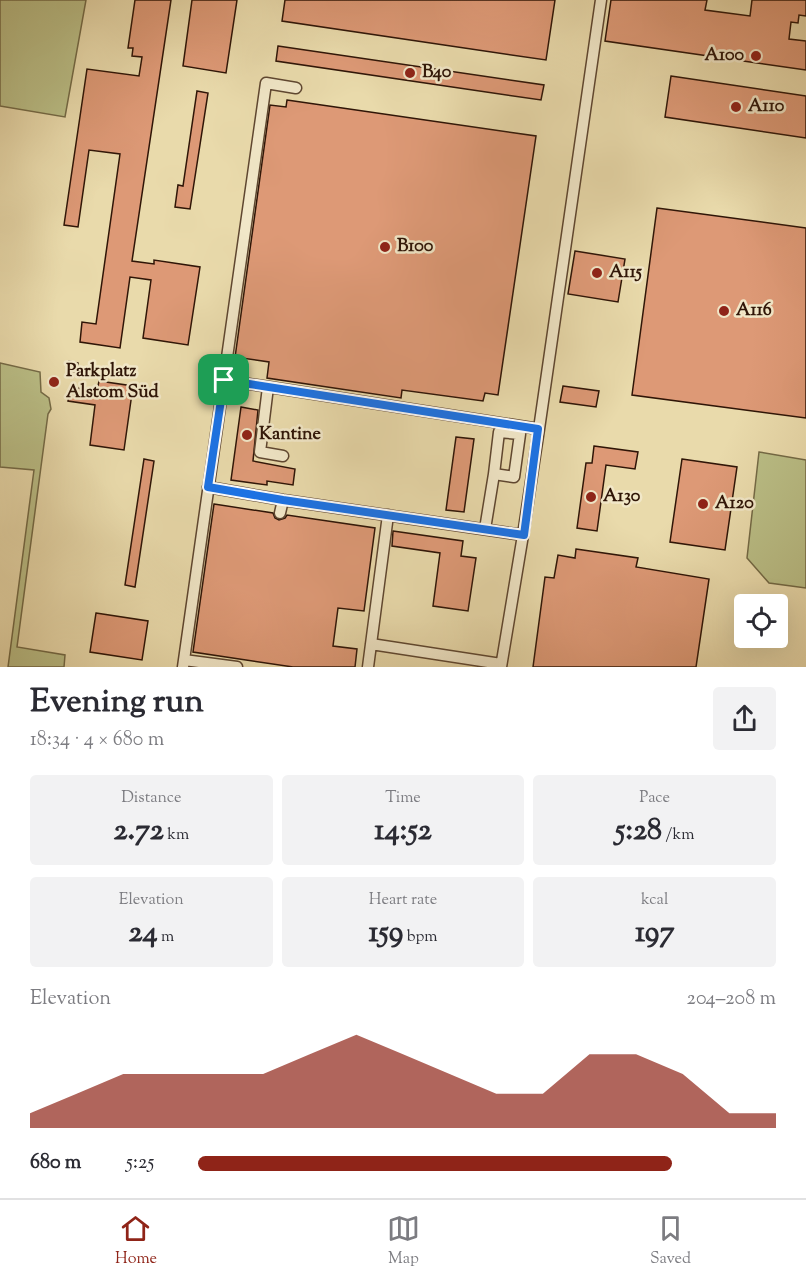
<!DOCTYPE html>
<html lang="en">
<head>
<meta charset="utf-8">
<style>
	:root { --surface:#fff; --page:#f2f2f3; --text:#2b2b33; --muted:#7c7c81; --line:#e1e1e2; --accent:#8f2418 }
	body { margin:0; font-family:"Sorts Mill Goudy",serif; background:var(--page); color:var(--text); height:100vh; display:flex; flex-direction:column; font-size:22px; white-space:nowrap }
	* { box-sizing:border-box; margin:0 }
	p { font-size:20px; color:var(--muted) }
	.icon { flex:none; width:33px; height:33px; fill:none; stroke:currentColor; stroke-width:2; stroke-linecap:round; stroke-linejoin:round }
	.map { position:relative; height:667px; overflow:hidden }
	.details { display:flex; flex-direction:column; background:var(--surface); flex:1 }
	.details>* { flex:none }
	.fabs { position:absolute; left:734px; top:594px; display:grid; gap:12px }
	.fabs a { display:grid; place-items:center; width:54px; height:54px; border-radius:6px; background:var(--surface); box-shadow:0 6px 24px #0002; font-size:30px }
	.pin { position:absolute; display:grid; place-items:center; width:51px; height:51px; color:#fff; margin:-26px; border-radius:12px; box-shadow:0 3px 9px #0006 }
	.round { display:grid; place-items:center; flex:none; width:63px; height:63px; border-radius:6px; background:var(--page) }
	.headline { display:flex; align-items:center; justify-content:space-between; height:102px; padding:0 30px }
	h1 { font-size:33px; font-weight:700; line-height:45px }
	.figures { display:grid; grid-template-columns:repeat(3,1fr); gap:9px; height:102px; padding:6px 30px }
	.figures div { display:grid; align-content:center; border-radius:6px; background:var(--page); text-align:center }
	.figures b { font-size:30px; font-weight:700 }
	.figures small { font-size:16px; font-weight:400 }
	.figures p { font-size:16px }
	.chart { height:168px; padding:12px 30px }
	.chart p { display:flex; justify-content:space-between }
	.chart svg { width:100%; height:108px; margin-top:6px; fill:var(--accent); opacity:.7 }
	ul { padding:0 30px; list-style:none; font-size:20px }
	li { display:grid; grid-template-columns:96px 72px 1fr; align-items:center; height:45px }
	li i { height:15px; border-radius:8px; background:var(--accent) }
	.menu { display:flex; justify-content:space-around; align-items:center; height:84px; border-top:2px solid var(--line); background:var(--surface); font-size:16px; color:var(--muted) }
	.menu a { display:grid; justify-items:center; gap:3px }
	.menu .selected { color:var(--accent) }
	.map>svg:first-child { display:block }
</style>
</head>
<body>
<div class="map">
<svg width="806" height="667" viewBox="0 0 806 667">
	<rect width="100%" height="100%" fill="#e9daab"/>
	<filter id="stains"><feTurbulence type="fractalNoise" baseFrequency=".00333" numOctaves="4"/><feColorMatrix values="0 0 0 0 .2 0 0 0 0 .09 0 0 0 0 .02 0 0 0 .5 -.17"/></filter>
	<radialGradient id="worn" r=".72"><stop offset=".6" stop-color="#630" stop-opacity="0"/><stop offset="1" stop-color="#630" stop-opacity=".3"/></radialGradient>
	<path fill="#babe86" stroke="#746a46" stroke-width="1.5" d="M0 0H86L65 117 0 106Z
		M0 363 40 372 41 392 49 398 51 409 48 414 17 647 65 655 64 667H8L34 470 0 467Z
		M759 452 806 460V588L769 583 747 558Z"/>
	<path fill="#dd9976" stroke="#2f1507" stroke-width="1.5" d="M135 0H171L132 261 154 264V260L200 267 188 345 143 338 151 280 130 277 120 348 80 342 82 322 96 324 120 154 89 150 78 227 64 225 87 69 139 76 142 57 132 56 133 48H128Z
		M192 0H237L226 73 183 66Z
		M285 0H555L546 60 282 21Z
		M611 0H707L705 10 750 16 752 0H806V16L799 15 798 23 791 22 789 39 806 41V70L605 41Z
		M278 46 544 85 541 100 276 61Z
		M671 76 806 96V138L665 117Z
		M197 91 208 93 190 209 175 207 178 185 183 186Z
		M287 100 536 136 498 395 485 393 483 401 402 390 401 398 267 378 269 362 242 358 240 373 233 372 270 105 286 107Z
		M657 208 806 228V418L632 395Z
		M575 251 625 259 618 302 568 294Z
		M69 361 78 363 77 372 68 371Z
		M99 381 133 386 124 450 90 445 95 405 68 401 70 387 97 391Z
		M563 386 599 391 596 407 560 402Z
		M241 407 258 410 253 461 295 469 293 485 267 481V485L231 480Z
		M456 437 474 439 464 512 446 510Z
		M594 446 638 452 635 469 606 465 597 531 577 528 586 463H592Z
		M144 459 154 461 135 587 125 585Z
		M682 459 737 467 725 550 670 542Z
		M214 504 273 513 275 518 279 520 285 518 287 515 375 528 364 611 338 608 333 646 357 649 355 667H293L193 652Z
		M393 531 463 541 461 556 476 558 468 611 433 606 440 553 392 546Z
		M576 549 638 558 636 567 709 579 696 667H533L545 577 554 578 558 555 575 558Z
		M96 613 148 621 142 660 90 652Z"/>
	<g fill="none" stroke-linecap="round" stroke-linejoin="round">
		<defs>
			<path id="minor" d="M224 380 539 429 601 0
				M268 387 260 452 283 456
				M208 487 283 500 523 535
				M280 513 283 500
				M485 529 494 474 514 477 520 434 499 432 494 474
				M371 644 501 664
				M184 660 237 667
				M183 667 266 83 296 88
				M368 667 388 515
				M501 667 523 535 539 429"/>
		</defs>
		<use href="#minor" stroke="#5e4630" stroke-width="13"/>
		<use href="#minor" stroke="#f1e7c8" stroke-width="10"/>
	</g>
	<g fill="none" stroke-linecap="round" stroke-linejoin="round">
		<defs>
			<path id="route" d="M224 380 538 429 524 535 283 500 208 487Z"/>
		</defs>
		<use href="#route" stroke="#fff" stroke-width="12"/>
		<use href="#route" stroke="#1a73e8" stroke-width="8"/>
	</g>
	<g fill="#8f2418" stroke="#f1e7c8" stroke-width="2">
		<circle cx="756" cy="56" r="6"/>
		<circle cx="410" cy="73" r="6"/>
		<circle cx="736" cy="107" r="6"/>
		<circle cx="385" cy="247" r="6"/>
		<circle cx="597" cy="273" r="6"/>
		<circle cx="724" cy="311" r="6"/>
		<circle cx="54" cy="382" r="6"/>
		<circle cx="247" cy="435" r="6"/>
		<circle cx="591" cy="497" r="6"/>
		<circle cx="703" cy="504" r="6"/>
	</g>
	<g text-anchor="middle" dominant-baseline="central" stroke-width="5" stroke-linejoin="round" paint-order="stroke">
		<g font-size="18" font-weight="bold" fill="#2f1507" stroke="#f1e7c8" text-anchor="start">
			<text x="744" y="56" text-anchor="end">A100</text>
			<text x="422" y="73">B40</text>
			<text x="748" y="107">A110</text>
			<text x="397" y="247">B100</text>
			<text x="609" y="273">A115</text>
			<text x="736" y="311">A116</text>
			<text x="66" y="372">Parkplatz<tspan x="66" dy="21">Alstom Süd</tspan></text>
			<text x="259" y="435">Kantine</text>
			<text x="603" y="497">A130</text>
			<text x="715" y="504">A120</text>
		</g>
	</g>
	<rect width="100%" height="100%" filter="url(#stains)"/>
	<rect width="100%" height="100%" fill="url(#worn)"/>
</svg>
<div class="fabs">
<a><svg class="icon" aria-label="locate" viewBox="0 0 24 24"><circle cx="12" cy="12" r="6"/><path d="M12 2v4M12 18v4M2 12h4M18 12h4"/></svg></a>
</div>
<div class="pin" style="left:224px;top:380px;background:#1e9e55"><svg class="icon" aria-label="arrive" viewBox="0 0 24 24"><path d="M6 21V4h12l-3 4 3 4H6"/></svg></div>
</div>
<section class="details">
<div class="headline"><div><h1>Evening run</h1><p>18:34 · 4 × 680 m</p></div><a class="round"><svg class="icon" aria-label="share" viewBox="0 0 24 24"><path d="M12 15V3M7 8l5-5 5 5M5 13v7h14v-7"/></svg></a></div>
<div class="figures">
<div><p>Distance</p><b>2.72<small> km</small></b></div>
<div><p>Time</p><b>14:52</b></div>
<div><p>Pace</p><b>5:28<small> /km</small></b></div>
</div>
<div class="figures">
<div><p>Elevation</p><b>24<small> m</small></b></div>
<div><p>Heart rate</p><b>159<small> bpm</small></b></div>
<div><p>kcal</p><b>197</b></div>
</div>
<div class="chart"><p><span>Elevation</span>204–208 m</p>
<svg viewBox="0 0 160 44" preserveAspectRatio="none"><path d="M0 44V38L10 30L20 22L30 22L40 22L50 22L60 14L70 6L80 14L90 22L100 30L110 30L120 14L130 14L140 22L150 38L160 38V44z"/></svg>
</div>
<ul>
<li><b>680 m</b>5:25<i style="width:82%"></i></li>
</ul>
</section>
<nav class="menu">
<a class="selected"><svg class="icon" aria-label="home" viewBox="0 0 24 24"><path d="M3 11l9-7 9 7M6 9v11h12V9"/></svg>Home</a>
<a><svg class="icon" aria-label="map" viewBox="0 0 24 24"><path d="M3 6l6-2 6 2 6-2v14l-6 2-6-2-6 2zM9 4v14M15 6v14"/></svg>Map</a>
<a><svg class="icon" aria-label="saved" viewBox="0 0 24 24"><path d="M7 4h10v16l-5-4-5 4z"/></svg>Saved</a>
</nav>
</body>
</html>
